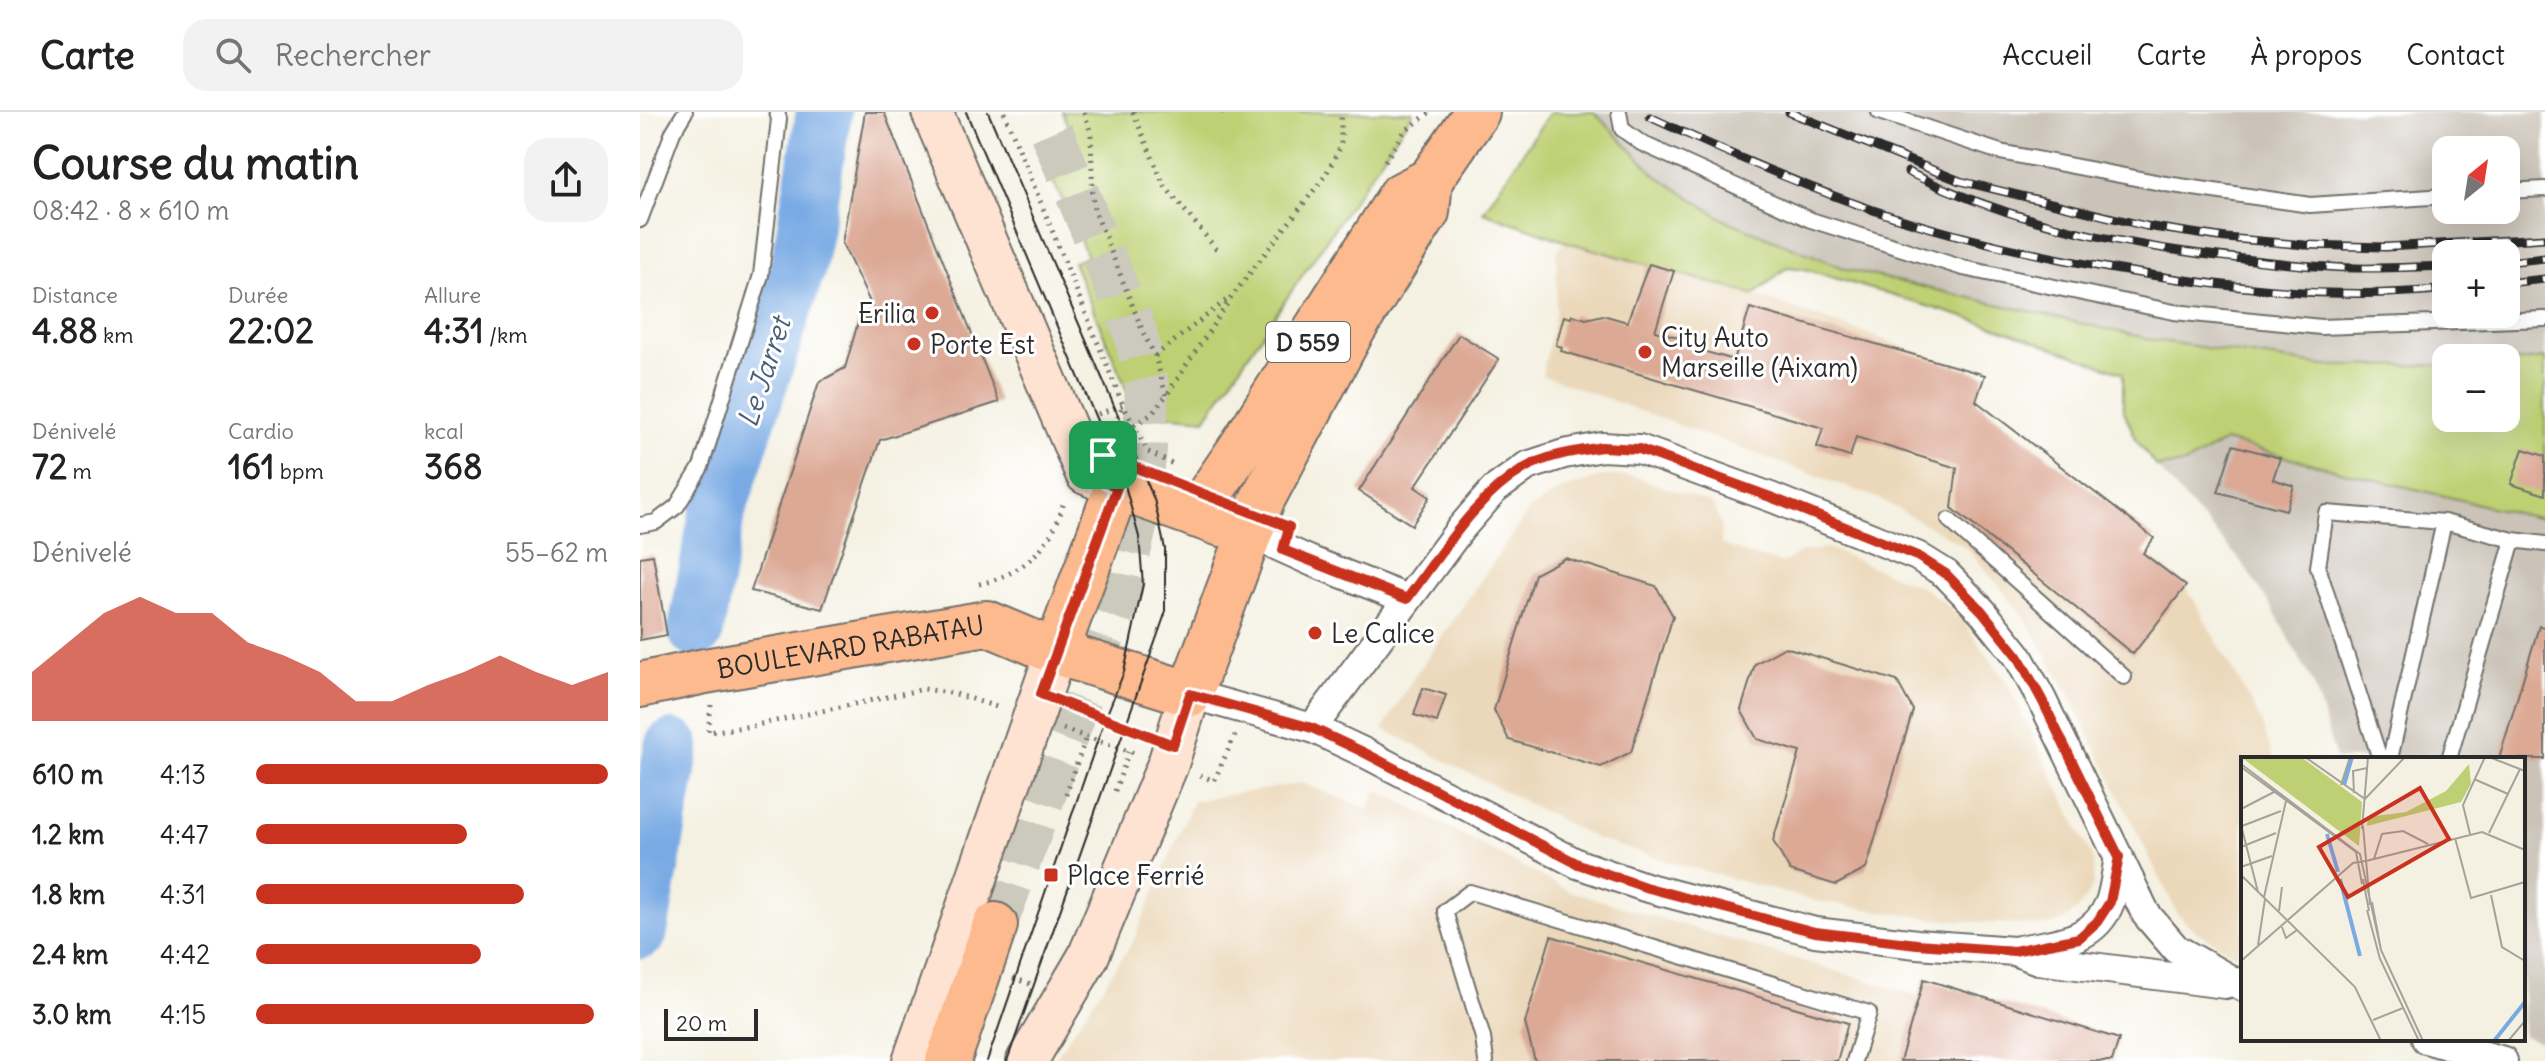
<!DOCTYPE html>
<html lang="fr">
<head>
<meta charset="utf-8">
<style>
	:root { --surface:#fff; --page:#f2f2f2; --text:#222; --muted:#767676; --line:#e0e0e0; --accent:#c8321e }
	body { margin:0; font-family:Delius,sans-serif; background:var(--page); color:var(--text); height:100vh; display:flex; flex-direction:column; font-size:30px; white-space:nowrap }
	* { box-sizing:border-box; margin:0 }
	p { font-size:26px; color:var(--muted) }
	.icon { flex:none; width:44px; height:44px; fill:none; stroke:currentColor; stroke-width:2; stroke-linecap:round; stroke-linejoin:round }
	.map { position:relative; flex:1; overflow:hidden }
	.side { display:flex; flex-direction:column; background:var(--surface); width:640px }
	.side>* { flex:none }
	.needle { width:52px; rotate:30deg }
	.buttons { position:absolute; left:1792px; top:24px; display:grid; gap:16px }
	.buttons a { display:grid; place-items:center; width:88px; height:88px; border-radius:16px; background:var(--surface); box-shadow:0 8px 32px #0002; font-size:40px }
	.scale { position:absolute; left:24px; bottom:20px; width:94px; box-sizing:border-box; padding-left:8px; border:4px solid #2b2b2b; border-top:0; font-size:22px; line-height:28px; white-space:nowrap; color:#2b2b2b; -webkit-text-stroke:6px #fff; paint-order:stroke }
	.pin { position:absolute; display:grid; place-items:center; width:68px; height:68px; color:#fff; margin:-34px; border-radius:16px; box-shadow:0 4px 12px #0006 }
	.round { display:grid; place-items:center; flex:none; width:84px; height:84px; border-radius:24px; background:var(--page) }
	.head { display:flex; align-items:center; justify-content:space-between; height:136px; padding:0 32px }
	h1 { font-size:44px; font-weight:800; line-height:60px }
	.figures { display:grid; grid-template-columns:repeat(3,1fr); gap:12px; height:136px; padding:8px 32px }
	.figures div { display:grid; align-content:center }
	.figures b { font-size:34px; font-weight:800 }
	.figures small { font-size:22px; font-weight:400 }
	.figures p { font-size:22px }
	.chart { height:224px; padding:16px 32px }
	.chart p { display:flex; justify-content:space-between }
	.chart svg { width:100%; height:144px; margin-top:8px; fill:var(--accent); opacity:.7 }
	ul { padding:0 32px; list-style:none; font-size:26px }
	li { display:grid; grid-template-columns:128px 96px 1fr; align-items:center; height:60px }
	li i { height:20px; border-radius:10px; background:var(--accent) }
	header { display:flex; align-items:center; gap:48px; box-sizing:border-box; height:112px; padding:0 40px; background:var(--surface); border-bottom:2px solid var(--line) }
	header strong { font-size:38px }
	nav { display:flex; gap:44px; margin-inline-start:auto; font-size:28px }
	.search { width:560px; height:72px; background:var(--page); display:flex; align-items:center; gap:20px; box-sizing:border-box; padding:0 28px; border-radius:24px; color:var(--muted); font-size:30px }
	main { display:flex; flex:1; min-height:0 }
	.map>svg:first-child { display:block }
</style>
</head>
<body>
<header>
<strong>Carte</strong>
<div class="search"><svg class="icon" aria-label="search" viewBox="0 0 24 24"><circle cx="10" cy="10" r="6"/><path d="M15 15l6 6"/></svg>Rechercher</div>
<nav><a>Accueil</a><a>Carte</a><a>À propos</a><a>Contact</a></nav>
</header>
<main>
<section class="side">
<div class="head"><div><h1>Course du matin</h1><p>08:42 · 8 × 610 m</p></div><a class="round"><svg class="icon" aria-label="share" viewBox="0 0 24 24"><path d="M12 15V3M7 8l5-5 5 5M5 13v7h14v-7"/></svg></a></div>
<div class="figures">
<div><p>Distance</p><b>4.88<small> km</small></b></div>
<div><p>Durée</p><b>22:02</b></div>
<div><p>Allure</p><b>4:31<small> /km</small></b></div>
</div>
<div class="figures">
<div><p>Dénivelé</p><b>72<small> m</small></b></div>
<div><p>Cardio</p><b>161<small> bpm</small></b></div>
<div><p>kcal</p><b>368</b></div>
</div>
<div class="chart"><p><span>Dénivelé</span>55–62 m</p>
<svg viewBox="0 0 160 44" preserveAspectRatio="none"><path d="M0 44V29L10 20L20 11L30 6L40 11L50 11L60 20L70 24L80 29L90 38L100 38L110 33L120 29L130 24L140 29L150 33L160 29V44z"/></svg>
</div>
<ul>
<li><b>610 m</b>4:13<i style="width:100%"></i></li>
<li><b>1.2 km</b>4:47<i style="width:60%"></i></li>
<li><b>1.8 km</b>4:31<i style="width:76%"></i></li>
<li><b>2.4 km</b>4:42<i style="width:64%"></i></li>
<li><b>3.0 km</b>4:15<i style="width:96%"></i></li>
</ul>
</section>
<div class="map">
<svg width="1905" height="949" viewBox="0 0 1905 949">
	<rect width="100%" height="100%" fill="#fff"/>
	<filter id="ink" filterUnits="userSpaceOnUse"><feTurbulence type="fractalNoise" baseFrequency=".0125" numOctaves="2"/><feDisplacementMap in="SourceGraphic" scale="16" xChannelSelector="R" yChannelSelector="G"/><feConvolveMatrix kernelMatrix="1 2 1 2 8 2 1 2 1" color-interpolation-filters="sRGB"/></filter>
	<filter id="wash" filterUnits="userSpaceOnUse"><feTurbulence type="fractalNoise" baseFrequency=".006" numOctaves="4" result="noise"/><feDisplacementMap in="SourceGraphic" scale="32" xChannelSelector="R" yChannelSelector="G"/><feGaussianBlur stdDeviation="1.8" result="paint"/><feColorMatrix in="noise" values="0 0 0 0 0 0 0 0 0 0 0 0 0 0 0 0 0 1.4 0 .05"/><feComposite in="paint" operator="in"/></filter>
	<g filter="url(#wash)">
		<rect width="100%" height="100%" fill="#f4f1e2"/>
		<path fill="#ebd8ba" d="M924 129 1086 173 1345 263 1336 291 1514 426 1503 441 1546 474 1620 607 1634 647H1603V848L1557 820 1538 803 1430 584 1383 503 1326 435 1240 387 902 263 916 199 917 140Z
			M964 364H993L1072 392 1082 415 1081 432 1110 443 1142 451 1162 440 1188 436 1285 477 1307 492 1324 511 1367 571 1454 749 1453 773 1441 794 1422 810 1397 814 1293 807 1175 789 1030 750 957 727 743 617 771 570 889 398 920 378Z
			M662 671 728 697 737 678 929 779 1279 884 1260 949H413L493 830 553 689Z"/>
		<path fill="#cbc3b8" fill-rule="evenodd" d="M954 0H1905V246L1866 251V246H1806V253L1685 254 1514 228 1209 158 1085 108 1017 64ZM1806 38H1866V98H1806ZM1806 142H1866V202H1806Z
			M1585 329 1712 362 1905 408V931L1883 924V647H1696L1674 573 1631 494 1600 448 1516 355 1545 352Z"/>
		<path fill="#bed073" stroke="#747e4f" stroke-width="2" d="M422 0H773L565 307 512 302 495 297 433 150 447 145 430 103 409 62 442 48Z
			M910 0H954L1017 64 1085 108 1209 158 1514 228 1685 254 1806 253V306H1866V251L1905 246V408L1712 362 1585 329 1545 352 1516 355 1497 329 1483 297V261L1353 214 1165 157 1147 155 1114 183 924 129 843 100Z"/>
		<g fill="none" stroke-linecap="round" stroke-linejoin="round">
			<path stroke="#79aae4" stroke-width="56" d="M56 518 77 402 159 151 184 0
				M0 819 32 635"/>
		</g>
		<g id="blocks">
			<path fill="#dca995" d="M225 0H244L359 290 240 328 182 497 111 479 179 270 205 256 219 207H238L202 131Z
				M1009 152 1034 159 1015 219 1042 226 1038 232 1094 248 1110 196 1345 263 1336 289 1514 426 1503 441 1546 474 1493 542 1312 396 1317 356 1216 325 1210 345 1177 335 1183 316 921 239 922 235 916 233 924 204 931 206 932 203 946 207 963 203 987 210Z
				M819 222 859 247 775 375 790 385 772 413 719 379Z
				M1593 333 1640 346 1633 367 1654 374 1646 398 1578 380Z
				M1883 337 1905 344V383L1871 372Z
				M13 443 27 523 0 528V445Z
				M925 446 1016 474 1033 504 991 640 961 655 869 628 854 598 895 462Z
				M1899 514 1905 515V647H1859Z
				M1145 535 1257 569 1273 598 1226 757 1196 773 1150 759 1133 729 1160 640 1117 627 1101 598 1115 552Z
				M783 576 806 583 797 610 774 603Z
				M911 824 1208 911 1197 949H895L885 911Z
				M1284 867 1479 927 1472 949H1260Z"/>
		</g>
	</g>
	<g filter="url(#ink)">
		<use href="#blocks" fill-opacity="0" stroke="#71706b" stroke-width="2"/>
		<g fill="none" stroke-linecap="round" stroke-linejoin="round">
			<path stroke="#ccc9bd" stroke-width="44" stroke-dasharray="44 22" stroke-linecap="butt" d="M355 813 479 483 497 406 505 338 507 273 495 220 403 0"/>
			<defs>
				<path id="service" d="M979 0 982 17 1001 31 1171 108 1323 156 1534 200 1681 215 1905 207
					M1239 0 1360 40 1526 72 1670 93 1806 84
					M1866 79 1905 77
					M0 108 33 20 45 0
					M1309 408 1484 565
					M0 413 16 410 37 394 61 355 121 163 139 7 137 0
					M1740 647 1678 455 1686 401 1804 410 1873 428 1905 432
					M1750 647 1804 410
					M1809 647 1873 428
					M846 949 843 926 805 799 830 780 1229 901 1214 949"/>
				<path id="minor" d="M609 424 631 431 673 450 767 487
					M550 582 672 616 723 640 938 752 1005 775 1175 820 1277 832 1374 839 1398 848 1585 872
					M672 616 821 416 854 378 887 354 924 342 962 335 999 337 1133 386 1277 444 1306 462 1342 499 1378 544 1402 588 1506 802 1536 837 1603 875
					M1379 838C1415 831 1455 830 1470 790 1475 776 1476 760 1479 745
					M1786 927 1863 949"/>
				<path id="secondary" d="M292 0 446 362 477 375
					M273 949 416 540
					M387 949 448 845 528 652 550 582"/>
				<g id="primary">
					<path d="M555 403 600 337 761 83 790 68 837 0"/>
					<path d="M416 540 477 375 581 412"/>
					<path id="s1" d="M0 573 65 559 347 511 416 540 550 582 622 388 712 219 787 100 790 68"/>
				</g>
				<path id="trunk" d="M308 949 355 813"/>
			</defs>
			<use href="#service" stroke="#71706b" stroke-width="18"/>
			<use href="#minor" stroke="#71706b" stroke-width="32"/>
			<use href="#secondary" stroke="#71706b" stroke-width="44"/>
			<use href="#primary" stroke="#71706b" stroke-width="48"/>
			<use href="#trunk" stroke="#71706b" stroke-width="48"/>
			<path stroke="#71706b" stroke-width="5" stroke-dasharray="2 6" stroke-linecap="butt" d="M364 0 483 293 470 325
				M444 0 451 21 453 94 503 220 515 244 526 283
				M493 0 524 73 577 138
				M583 0 584 1
				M745 49 764 20 789 1
				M515 244 589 186
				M458 302 483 293 508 340 535 353
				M494 313 512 302 526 284 593 183 685 64 701 34V0
				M339 472C382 463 414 433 424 389
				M71 593 68 620 112 614 284 577 316 582 360 596
				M433 594 502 621
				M423 617 497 642
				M560 663 574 669 595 623
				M475 679 489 639
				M426 683 446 625
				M373 866 393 873"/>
			<use href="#service" stroke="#fff" stroke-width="14"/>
			<use href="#minor" stroke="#fff" stroke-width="28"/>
			<use href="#secondary" stroke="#fee3d2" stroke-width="40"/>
			<use href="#primary" stroke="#fcba8e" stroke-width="44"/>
			<use href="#trunk" stroke="#fcba8e" stroke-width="44"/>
			<path stroke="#2b2b2b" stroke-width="2" d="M326 0 486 377 499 425 503 472 484 560 465 607 347 949
				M348 0 514 387 525 437V502L367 949"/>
			<defs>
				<path id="rail" d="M1149 0 1320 69 1506 114 1586 126 1665 133 1746 135 1905 126
					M1010 5C1083 39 1157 72 1233 98 1309 124 1389 142 1468 156 1579 175 1693 189 1806 177
					M1268 60C1362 106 1458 128 1561 142 1604 147 1647 153 1690 155 1728 158 1767 155 1806 154
					M1866 150 1905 146
					M1866 171 1905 167"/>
			</defs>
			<use href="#rail" stroke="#2b2b2b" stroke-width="9"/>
			<use href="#rail" stroke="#fff" stroke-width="6" stroke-dasharray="18" stroke-linecap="butt"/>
		</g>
	</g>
	<g fill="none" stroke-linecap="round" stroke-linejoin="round" filter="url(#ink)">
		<defs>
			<path id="route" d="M962 335 999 337 1133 386 1277 444 1306 462 1342 499 1378 544 1402 588 1479 745 1470 790 1457 810 1439 826 1374 839 1277 832 1175 820 1005 775 938 752 723 640 672 616 550 582 533 633 401 582 477 375 454 365 463 343 649 415 643 438 767 487C801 442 835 385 885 356 907 343 937 339 962 335Z"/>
		</defs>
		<use href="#route" stroke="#fff" stroke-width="16"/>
		<use href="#route" stroke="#c8321e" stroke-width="10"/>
	</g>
	<g fill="#c8321e" stroke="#fff" stroke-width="3">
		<circle cx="292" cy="201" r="8"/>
		<circle cx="274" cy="232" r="8"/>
		<circle cx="1005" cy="240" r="8"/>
		<circle cx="675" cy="521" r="8"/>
		<rect x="403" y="755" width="16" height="16" rx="4"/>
	</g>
	<g text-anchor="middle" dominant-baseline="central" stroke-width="6" stroke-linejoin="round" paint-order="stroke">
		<rect fill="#fff" stroke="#6b6b6b" stroke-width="2" x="626" y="210" width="84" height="40" rx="6"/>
		<g font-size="24" font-weight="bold" fill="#2b2b2b">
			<text x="668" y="230">D 559</text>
		</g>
		<g font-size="26" fill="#2b2b2b" stroke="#fff" text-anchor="start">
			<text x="276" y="201" text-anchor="end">Erilia</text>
			<text x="1021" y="225">City Auto<tspan x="1021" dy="30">Marseille (Aixam)</tspan></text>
			<text x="290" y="232">Porte Est</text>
			<text x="691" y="521">Le Calice</text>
			<text x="427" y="763">Place Ferrié</text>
		</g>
		<g font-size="26" fill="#2b2b2b" stroke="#fff">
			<text stroke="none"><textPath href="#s1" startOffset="214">BOULEVARD RABATAU</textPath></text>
		</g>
		<g font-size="28" font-style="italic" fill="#4a5e75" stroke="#fff">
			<text transform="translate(124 260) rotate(-72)">Le Jarret</text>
		</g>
	</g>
	<g transform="translate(1601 645)">
		<rect width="284" height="284" fill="#f4f1e2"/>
		<path d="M0 0H60L90 22 121 45 118 89ZM228 7 230 27 220 45 126 69 127 60 165 55 205 34Z" fill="#bed073"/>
		<path fill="none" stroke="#79aae4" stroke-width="4" d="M103 28 111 0M86 77 97 115M99 122 119 199M253 284 284 245"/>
		<path fill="none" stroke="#a4a299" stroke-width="2" d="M64 0 124 42 164 0M248 0 284 14M0 7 119 97 140 193 182 284M0 10 115 95M233 22 267 37M100 28 109 0M113 36 112 14 126 11M0 52 33 35M0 68 17 135M1 69 40 54M122 69 129 148M121 72 127 0M248 76 279 12M229 77 222 48 244 0M214 81 230 141 284 125M0 90 35 76M115 95 121 127M133 102 141 77 162 74 187 87M125 104 241 75 284 93M0 110 31 99M0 118 114 230 140 284M122 122 128 154M250 138 261 190 284 204M23 140 45 44M131 145 140 193M126 153 139 202 178 284M38 154 41 130M41 170 45 181 56 173M17 188 24 142M0 204 112 106 125 104M132 263 162 251M267 284 284 264"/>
		<path fill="#c8321e" fill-opacity="0.15" stroke="#c8321e" stroke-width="4" d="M179 31 208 82 107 140 78 90Z"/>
		<rect width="284" height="284" fill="none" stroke="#2b2b2b" stroke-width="4"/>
	</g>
</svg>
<div class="buttons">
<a><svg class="needle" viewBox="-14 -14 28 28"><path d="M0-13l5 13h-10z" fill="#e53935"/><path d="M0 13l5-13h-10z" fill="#767676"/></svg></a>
<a>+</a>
<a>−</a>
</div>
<div class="scale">20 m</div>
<div class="pin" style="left:463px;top:343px;background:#1e9e55"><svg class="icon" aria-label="arrive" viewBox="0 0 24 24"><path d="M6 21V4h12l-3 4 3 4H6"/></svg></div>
</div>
</main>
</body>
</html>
